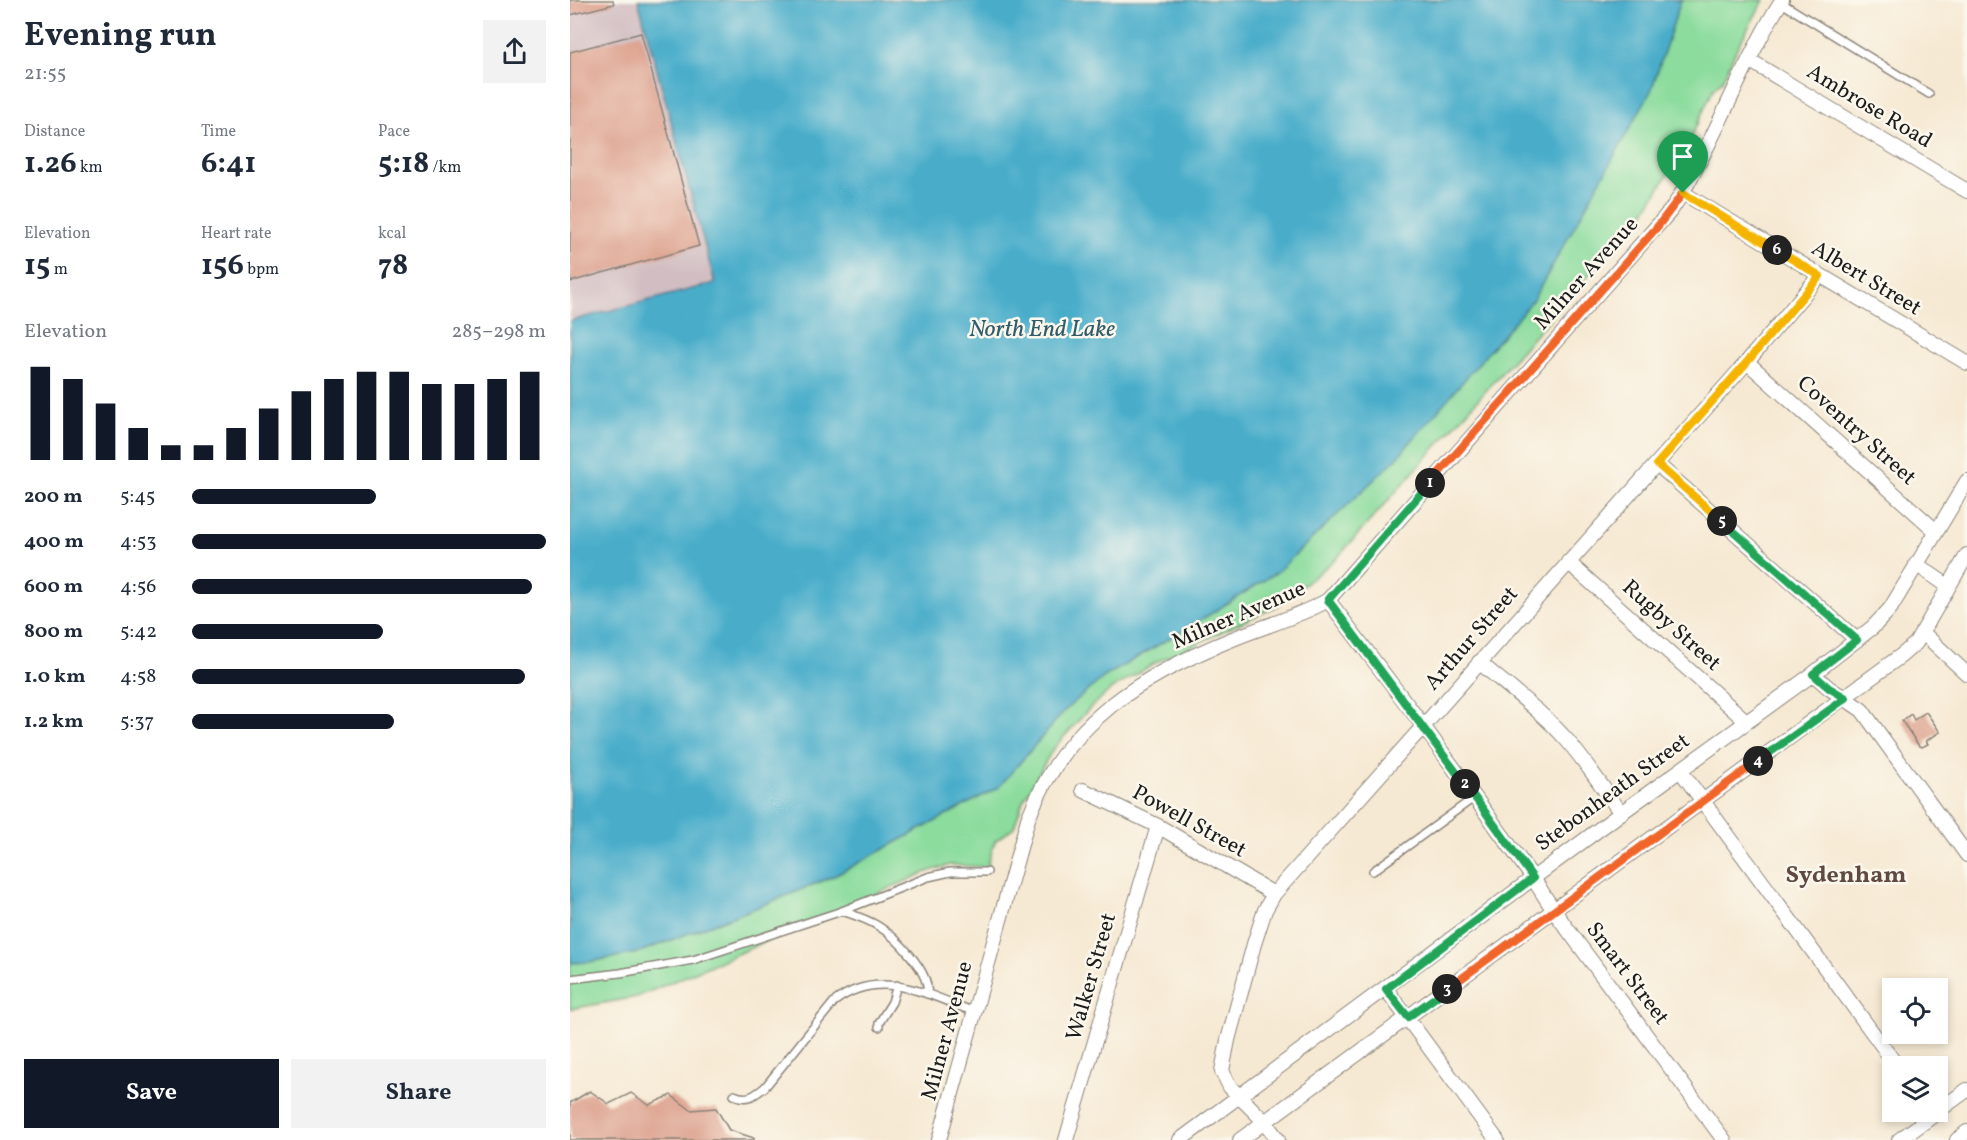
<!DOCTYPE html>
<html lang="en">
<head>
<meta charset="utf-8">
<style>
	:root { --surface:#fff; --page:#f2f2f3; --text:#1f2937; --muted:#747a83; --accent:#111827 }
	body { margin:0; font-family:Vollkorn,serif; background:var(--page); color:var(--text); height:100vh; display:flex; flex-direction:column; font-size:22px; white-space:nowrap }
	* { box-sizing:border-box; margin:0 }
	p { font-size:20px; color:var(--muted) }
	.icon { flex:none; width:33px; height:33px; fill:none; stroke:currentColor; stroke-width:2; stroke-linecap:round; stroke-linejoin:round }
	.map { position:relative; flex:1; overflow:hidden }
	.sheet { display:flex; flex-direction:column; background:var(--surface); width:570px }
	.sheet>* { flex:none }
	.tools { position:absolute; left:1312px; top:978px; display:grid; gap:12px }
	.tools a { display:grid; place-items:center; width:66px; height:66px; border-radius:0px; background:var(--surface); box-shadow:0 3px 9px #0003; font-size:30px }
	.pin { position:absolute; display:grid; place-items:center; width:51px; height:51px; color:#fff; margin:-62px -26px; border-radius:50% 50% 50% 0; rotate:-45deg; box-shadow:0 0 6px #0007 }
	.pin .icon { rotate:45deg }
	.km { position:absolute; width:30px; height:30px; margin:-15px; border-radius:50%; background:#222; color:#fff; font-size:16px; line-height:30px; text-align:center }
	.round { display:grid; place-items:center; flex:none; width:63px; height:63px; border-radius:0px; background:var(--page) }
	.overview { display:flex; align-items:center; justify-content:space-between; height:102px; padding:0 24px }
	h1 { font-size:33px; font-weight:700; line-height:45px }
	.figures { display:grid; grid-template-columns:repeat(3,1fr); gap:9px; height:102px; padding:6px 24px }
	.figures div { display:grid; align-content:center }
	.figures b { font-size:30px; font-weight:700 }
	.figures small { font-size:16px; font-weight:400 }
	.figures p { font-size:16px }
	.chart { height:168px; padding:12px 24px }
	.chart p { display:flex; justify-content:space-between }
	.chart svg { width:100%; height:108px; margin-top:6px; stroke:var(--accent); stroke-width:6 }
	.cta { display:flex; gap:12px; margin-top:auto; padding:12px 24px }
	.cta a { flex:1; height:69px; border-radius:0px; background:var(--accent); color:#fff; font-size:24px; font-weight:700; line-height:69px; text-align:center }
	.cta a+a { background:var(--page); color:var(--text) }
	ul { padding:0 24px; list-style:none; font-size:20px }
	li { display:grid; grid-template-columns:96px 72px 1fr; align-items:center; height:45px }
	li i { height:15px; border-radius:8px; background:var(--accent) }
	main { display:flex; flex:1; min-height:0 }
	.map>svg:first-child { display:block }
</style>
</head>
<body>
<main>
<section class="sheet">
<div class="overview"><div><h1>Evening run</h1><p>21:55</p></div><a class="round"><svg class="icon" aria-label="share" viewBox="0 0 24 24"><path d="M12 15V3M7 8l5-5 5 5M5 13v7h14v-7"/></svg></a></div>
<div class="figures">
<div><p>Distance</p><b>1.26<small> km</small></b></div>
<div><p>Time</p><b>6:41</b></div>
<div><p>Pace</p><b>5:18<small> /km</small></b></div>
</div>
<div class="figures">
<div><p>Elevation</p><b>15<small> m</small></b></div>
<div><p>Heart rate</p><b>156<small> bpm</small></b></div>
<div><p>kcal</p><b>78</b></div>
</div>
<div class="chart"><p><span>Elevation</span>285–298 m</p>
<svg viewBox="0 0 160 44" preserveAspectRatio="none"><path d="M5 44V6M15 44V11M25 44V21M35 44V31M45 44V38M55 44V38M65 44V31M75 44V23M85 44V16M95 44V11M105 44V8M115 44V8M125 44V13M135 44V13M145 44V11M155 44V8"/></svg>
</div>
<ul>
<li><b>200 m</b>5:45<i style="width:52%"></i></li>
<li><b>400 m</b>4:53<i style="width:100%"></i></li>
<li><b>600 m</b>4:56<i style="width:96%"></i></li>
<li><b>800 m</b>5:42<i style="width:54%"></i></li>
<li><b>1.0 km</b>4:58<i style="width:94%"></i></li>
<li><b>1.2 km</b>5:37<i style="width:57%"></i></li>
</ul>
<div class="cta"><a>Save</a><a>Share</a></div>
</section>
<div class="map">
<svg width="1397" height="1140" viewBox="0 0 1397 1140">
	<rect width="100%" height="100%" fill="#fbf7ec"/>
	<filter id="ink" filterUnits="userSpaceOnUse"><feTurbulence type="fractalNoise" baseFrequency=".0167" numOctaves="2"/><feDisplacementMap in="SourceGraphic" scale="12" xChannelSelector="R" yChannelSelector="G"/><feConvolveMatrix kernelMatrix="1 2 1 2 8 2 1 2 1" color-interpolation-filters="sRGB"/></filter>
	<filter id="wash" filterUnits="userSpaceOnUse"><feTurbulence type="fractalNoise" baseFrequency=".008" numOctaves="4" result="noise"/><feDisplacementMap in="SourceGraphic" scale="24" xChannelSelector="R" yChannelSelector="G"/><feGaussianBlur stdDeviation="1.35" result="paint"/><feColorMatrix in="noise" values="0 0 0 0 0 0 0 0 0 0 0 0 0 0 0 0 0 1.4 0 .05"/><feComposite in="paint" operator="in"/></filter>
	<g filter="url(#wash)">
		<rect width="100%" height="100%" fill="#f6e9d3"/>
		<path fill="#d2bec2" d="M0 0H68L145 283 0 321Z"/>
		<path fill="#8bdc9d" stroke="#547c5c" stroke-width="1.5" d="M1111 0H1194L1168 46 1152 81 1144 88 1121 137 1074 213 767 558 709 605 587 662 540 690 519 709 483 749 453 801 444 827 425 841 417 867 380 865 357 872 67 997 0 1009V963L19 962 67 953 206 900 266 875 429 787 496 709 534 677 639 615 1081 91Z"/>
		<path fill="#4aadca" stroke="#336473" stroke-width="1.5" d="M68 0H1111L1081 91 963 300 827 458 706 573 639 615 534 677 496 709 429 787 266 875 206 900 67 953 19 962 0 963V321L145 283Z"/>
		<g id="blocks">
			<path fill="#dc9d89" d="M0 0H43L44 4 0 15Z
				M71 33 129 246 0 282V52Z
				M1356 712 1370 732 1356 741 1358 744 1352 747 1349 746 1332 721 1341 714 1344 720Z
				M20 1091 39 1104 61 1093 79 1105 101 1095 121 1110 146 1108 159 1130 184 1138V1140H0V1103Z"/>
		</g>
	</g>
	<g filter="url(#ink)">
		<use href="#blocks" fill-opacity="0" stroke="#898278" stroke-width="1.5"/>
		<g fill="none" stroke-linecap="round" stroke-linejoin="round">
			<defs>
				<path id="lane" d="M1210 2 1359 94
					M803 871 905 797
					M272 911C284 915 297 919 308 926 325 936 361 972 357 994
					M0 979 50 973 123 960 272 911 358 877 380 872H417
					M309 1027V1023L322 1002 327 985
					M164 1095C177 1101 184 1096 195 1087L264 1002C309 967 357 994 404 1012"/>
				<path id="street" d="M1179 60 1397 191
					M1113 193 1397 363
					M1177 362 1366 531
					M1087 464 1287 640
					M998 562 1176 721
					M1346 564 1378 586
					M758 600 854 727 963 878 984 911 1154 1140
					M1352 632 1397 674
					M909 662C938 687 970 710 996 739 1016 762 1033 788 1051 813
					M1243 674 1259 688 1292 710 1397 855
					M1110 770 1327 1066
					M513 790 588 826 704 894
					M816 989 927 1140
					M1368 1111 1397 1090
					M369 1140 458 819C495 722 572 675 665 638 692 627 733 615 758 600L1102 209C1145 143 1170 67 1212 0
					M496 1140 588 826
					M610 1140 1051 813 1243 674 1303 627 1320 609 1397 481
					M670 1140 1332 655 1346 643 1397 555
					M708 1140 695 1122 660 1087 652 1071 658 1040 684 944 695 910 704 894 1177 362 1250 275
					M1329 1140 1368 1112
					M1387 1140 1397 1132"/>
			</defs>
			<use href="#lane" stroke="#898278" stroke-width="10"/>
			<use href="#street" stroke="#898278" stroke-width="16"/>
			<use href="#lane" stroke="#fff" stroke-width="7"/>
			<use href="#street" stroke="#fff" stroke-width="14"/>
		</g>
	</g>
	<g fill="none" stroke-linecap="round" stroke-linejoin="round" filter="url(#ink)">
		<defs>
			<path id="split-1" d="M860 483 1088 226 1113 193"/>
			<path id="split-2" d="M860 483 758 600 895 784"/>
			<path id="split-3" d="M877 989 838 1017 816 989 963 878 895 784"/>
			<path id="split-4" d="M877 989 1188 761"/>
			<path id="split-5" d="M1152 521 1287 640 1243 674 1259 688 1276 698 1188 761"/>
			<path id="split-6" d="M1152 521 1087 464 1177 362 1250 276 1207 250"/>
			<path id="split-7" d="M1113 193 1207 250"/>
		</defs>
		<use href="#split-1" stroke="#fff" stroke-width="12"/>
		<use href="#split-2" stroke="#fff" stroke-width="12"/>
		<use href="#split-3" stroke="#fff" stroke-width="12"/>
		<use href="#split-4" stroke="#fff" stroke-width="12"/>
		<use href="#split-5" stroke="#fff" stroke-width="12"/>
		<use href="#split-6" stroke="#fff" stroke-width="12"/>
		<use href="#split-7" stroke="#fff" stroke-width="12"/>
		<use href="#split-1" stroke="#f0652b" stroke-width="8"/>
		<use href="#split-2" stroke="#22a559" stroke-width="8"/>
		<use href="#split-3" stroke="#22a559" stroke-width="8"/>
		<use href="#split-4" stroke="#f0652b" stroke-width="8"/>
		<use href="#split-5" stroke="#22a559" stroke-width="8"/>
		<use href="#split-6" stroke="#f5b400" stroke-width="8"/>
		<use href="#split-7" stroke="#f5b400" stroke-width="8"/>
	</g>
	<g text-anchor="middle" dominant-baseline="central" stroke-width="5" stroke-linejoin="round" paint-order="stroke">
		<g font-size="22" fill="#1c1c1c" stroke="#fbf7ec">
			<text transform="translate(1299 107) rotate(31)">Ambrose Road</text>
			<text transform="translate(1017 274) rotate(-48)">Milner Avenue</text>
			<text transform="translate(1296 279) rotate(31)">Albert Street</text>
			<text transform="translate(1286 431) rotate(42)">Coventry Street</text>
			<text transform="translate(669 616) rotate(-23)">Milner Avenue</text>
			<text transform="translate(1101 626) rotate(42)">Rugby Street</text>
			<text transform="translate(902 639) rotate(-49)">Arthur Street</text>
			<text transform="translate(1043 793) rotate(-36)">Stebonheath Street</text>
			<text transform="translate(619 822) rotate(29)">Powell Street</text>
			<text transform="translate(1057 974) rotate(53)">Smart Street</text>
			<text transform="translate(522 977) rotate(-74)">Walker Street</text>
			<text transform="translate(378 1031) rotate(-75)">Milner Avenue</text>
		</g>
		<g font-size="24" font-style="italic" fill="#315d6a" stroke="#fbf7ec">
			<text x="472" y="330">North End Lake</text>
		</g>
		<g font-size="24" font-weight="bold" fill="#5f4942" stroke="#fbf7ec">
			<text x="1276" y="876">Sydenham</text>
		</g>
	</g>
</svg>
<div class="tools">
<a><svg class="icon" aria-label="locate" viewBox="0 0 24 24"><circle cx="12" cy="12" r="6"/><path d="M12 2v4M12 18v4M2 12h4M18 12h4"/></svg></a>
<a><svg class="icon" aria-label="layers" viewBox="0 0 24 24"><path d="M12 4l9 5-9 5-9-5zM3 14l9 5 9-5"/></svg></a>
</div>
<div class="pin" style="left:1113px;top:193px;background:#1e9e55"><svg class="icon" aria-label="arrive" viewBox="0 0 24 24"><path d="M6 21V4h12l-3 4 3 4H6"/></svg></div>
<b class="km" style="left:860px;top:483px">1</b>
<b class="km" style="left:895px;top:784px">2</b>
<b class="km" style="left:877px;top:989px">3</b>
<b class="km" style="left:1188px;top:761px">4</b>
<b class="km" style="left:1152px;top:521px">5</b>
<b class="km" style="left:1207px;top:250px">6</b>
</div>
</main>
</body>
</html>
